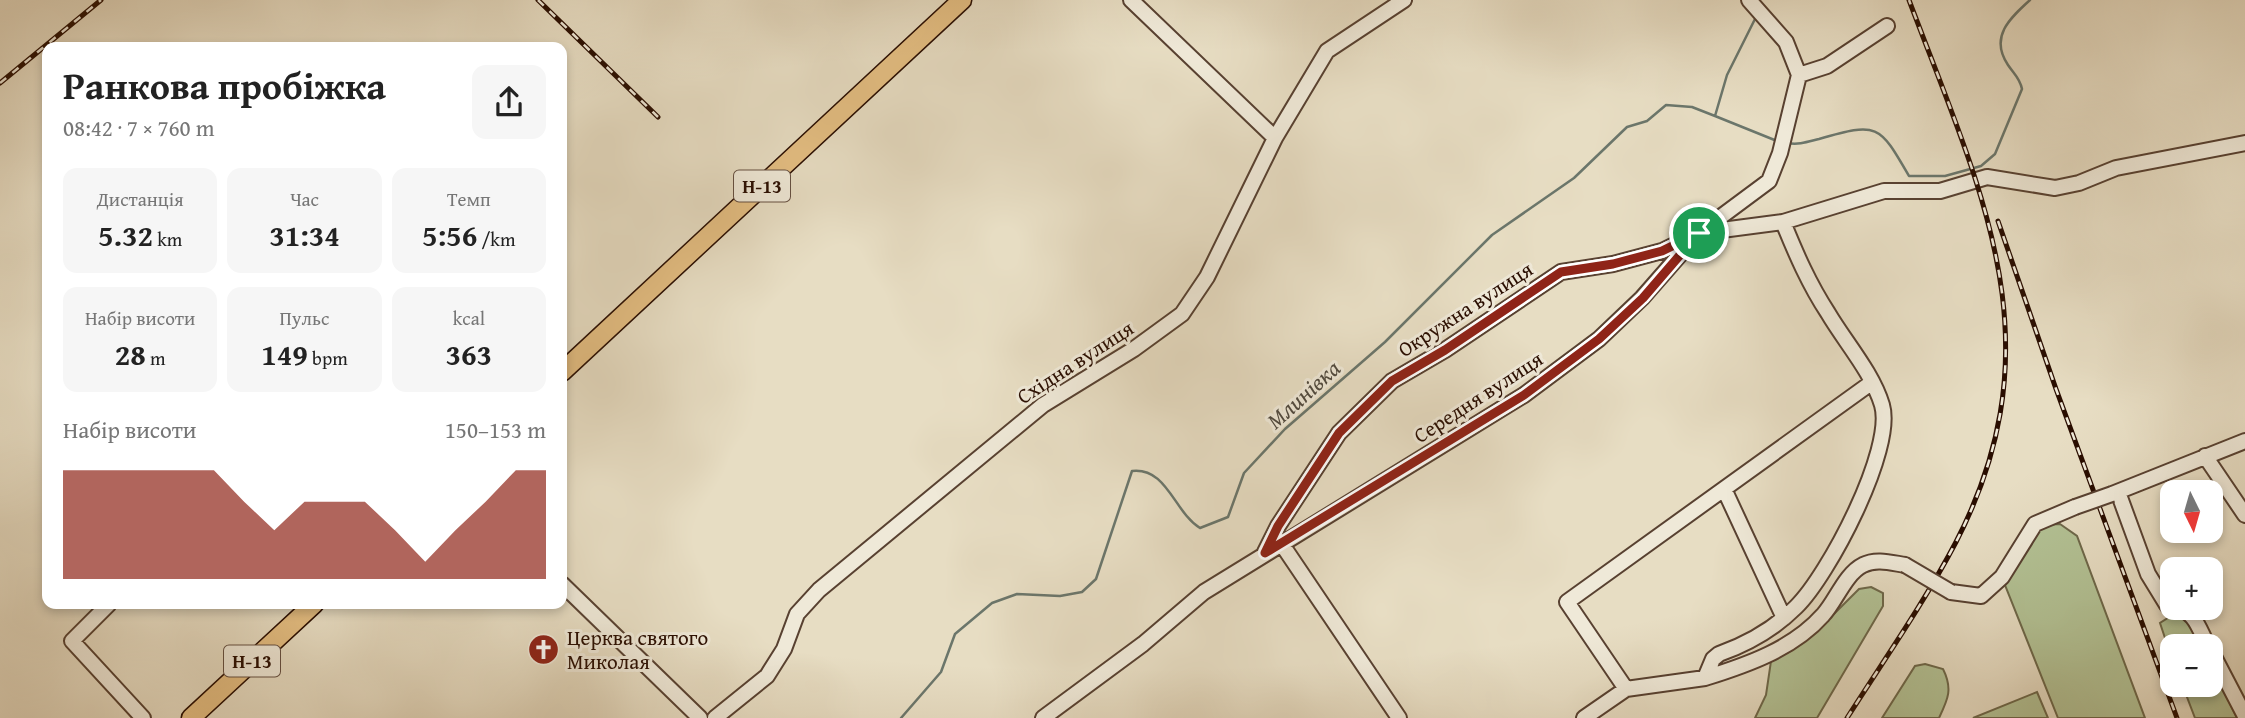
<!DOCTYPE html>
<html lang="uk">
<head>
<meta charset="utf-8">
<style>
	:root { --surface:#fff; --page:#f6f6f6; --text:#222; --muted:#767676; --accent:#8f2418 }
	body { margin:0; font-family:"Gentium Book Plus",serif; background:var(--page); color:var(--text); height:100vh; display:flex; flex-direction:column; font-size:26px; white-space:nowrap }
	* { box-sizing:border-box; margin:0 }
	p { font-size:23px; color:var(--muted) }
	.icon { flex:none; width:38px; height:38px; fill:none; stroke:currentColor; stroke-width:2; stroke-linecap:round; stroke-linejoin:round }
	.map { position:relative; flex:1; overflow:hidden }
	.drawer { position:absolute; left:42px; top:42px; width:525px; height:567px; display:flex; flex-direction:column; background:var(--surface); border-radius:14px; box-shadow:0 4px 10px #0003 }
	.drawer>* { flex:none }
	.needle { width:46px; rotate:175deg }
	.tools { position:absolute; left:2160px; top:480px; display:grid; gap:14px }
	.tools a { display:grid; place-items:center; width:63px; height:63px; border-radius:14px; background:var(--surface); box-shadow:0 4px 10px #0003; font-size:35px }
	.pin { position:absolute; display:grid; place-items:center; width:60px; height:60px; color:#fff; margin:-30px; border:4px solid #fff; border-radius:50%; box-shadow:0 2px 7px #0007 }
	.round { display:grid; place-items:center; flex:none; width:74px; height:74px; border-radius:14px; background:var(--page) }
	.overview { display:flex; align-items:center; justify-content:space-between; height:119px; padding:0 21px }
	h1 { font-size:38px; font-weight:700; line-height:52px }
	.stats { display:grid; grid-template-columns:repeat(3,1fr); gap:10px; height:119px; padding:7px 21px }
	.stats div { display:grid; align-content:center; border-radius:14px; background:var(--page); text-align:center }
	.stats b { font-size:30px; font-weight:700 }
	.stats small { font-size:19px; font-weight:400 }
	.stats p { font-size:19px }
	.chart { height:196px; padding:14px 21px }
	.chart p { display:flex; justify-content:space-between }
	.chart svg { width:100%; height:126px; margin-top:7px; fill:var(--accent); opacity:.7 }
	.map>svg:first-child { display:block }
</style>
</head>
<body>
<div class="map">
<svg width="2245" height="718" viewBox="0 0 2245 718">
	<rect width="100%" height="100%" fill="#e7ddc3"/>
	<filter id="stains"><feTurbulence type="fractalNoise" baseFrequency=".00286" numOctaves="4"/><feColorMatrix values="0 0 0 0 .2 0 0 0 0 .09 0 0 0 0 .02 0 0 0 .5 -.17"/></filter>
	<radialGradient id="worn" r=".72"><stop offset=".6" stop-color="#630" stop-opacity="0"/><stop offset="1" stop-color="#630" stop-opacity=".3"/></radialGradient>
	<path fill="#b3c295" stroke="#6e684a" stroke-width="2" d="M2060 524 2077 536 2145 718H2058L2005 585 2043 525Z
		M1871 587 1883 593V606L1817 718H1755L1766 695 1771 661 1812 636 1859 589Z
		M2181 615 2191 622 2202 646H2172V659L2160 623 2171 616Z
		M2210 662 2237 718H2195L2182 684H2210Z
		M1925 664 1943 669C1953 689 1948 699 1939 718H1882L1915 666Z
		M2037 692 2048 718H1973Z"/>
	<g fill="none" stroke-linecap="round" stroke-linejoin="round">
		<path stroke="#6b766b" stroke-width="2.5" d="M1715 116 1777 141
			M1787 143C1799 145 1807 142 1819 139 1878 122 1879 124 1909 176H1945L1981 166 1995 154 2022 89C2020 78 2014 74 2008 65 1989 37 2010 18 2030 0
			M901 718 941 672 955 634 992 603 1017 594 1060 596 1082 592 1096 579 1132 471C1167 467 1174 512 1200 528L1228 517 1244 473 1285 429 1385 342 1492 235 1574 178 1627 127 1647 121 1666 105 1692 107 1715 116 1727 75 1757 15"/>
		<defs>
			<path id="minor" d="M1131 0 1275 138
				M1799 75 1827 66 1887 26
				M2205 456 2245 515
				M1725 491 1784 618
				M2118 492 2148 574 2167 605 2172 607
				M2112 494 2245 441
				M1281 543 1399 718
				M1265 552 1278 526 1339 433 1392 381 1445 350 1561 272 1613 264 1662 251 1699 233 1769 181 1780 153 1799 75 1786 42 1749 0
				M562 584 700 718
				M1951 592 1981 596 2002 577 2035 524 2075 507
				M109 604 72 641 143 718
				M2174 607C2195 610 2199 629 2208 646
				M2210 649 2245 716
				M1705 678C1747 665 1793 649 1823 615 1836 601 1845 574 1863 565 1876 558 1892 563 1905 565
				M1626 689 1567 602 1871 383
				M715 718 767 676 784 649 797 614 819 590 1043 405 1134 349 1182 314 1207 277 1275 138 1327 51 1404 0
				M1043 718 1143 644 1204 592 1524 395 1599 339 1642 298 1699 233 1783 222 1884 191H1940L1987 177 2055 188 2079 183 2116 168 2245 143
				M1584 718 1626 689 1705 678 1713 659 1719 654C1747 644 1774 629 1796 607 1828 576 1895 449 1882 405 1872 372 1845 342 1828 313 1809 284 1796 254 1783 222"/>
			<path id="major" d="M562 372 962 0
				M191 718 314 604"/>
		</defs>
		<use href="#minor" stroke="#584131" stroke-width="18"/>
		<use href="#major" stroke="#290d00" stroke-width="21"/>
		<use href="#minor" stroke="#efe9d8" stroke-width="14"/>
		<use href="#major" stroke="#e4be82" stroke-width="18"/>
		<defs>
			<path id="rail" d="M538 0 658 117
				M0 83 101 0
				M1998 221 2056 389 2177 718
				M1847 718C1884 660 1924 603 1956 542 2059 342 1981 192 1909 0"/>
		</defs>
		<use href="#rail" stroke="#290d00" stroke-width="5"/>
		<use href="#rail" stroke="#efe9d8" stroke-width="2.5" stroke-dasharray="8" stroke-linecap="butt"/>
		<defs>
			<path id="minor-bridge" d="M2075 507 2112 494
				M1905 565 1951 592"/>
		</defs>
		<use href="#minor-bridge" stroke="#584131" stroke-width="18" stroke-linecap="butt"/>
		<use href="#minor-bridge" stroke="#efe9d8" stroke-width="14"/>
	</g>
	<g fill="none" stroke-linecap="round" stroke-linejoin="round">
		<defs>
			<path id="route" d="M1699 233 1643 298 1599 339 1524 395 1265 553 1278 526 1339 433 1392 381 1445 350 1561 272 1613 264 1662 251Z"/>
		</defs>
		<use href="#route" stroke="#fff" stroke-width="14"/>
		<use href="#route" stroke="#8f2418" stroke-width="9"/>
	</g>
	<defs>
		<symbol id="church-disc" viewBox="-11 -11 22 22"><circle r="9.5" fill="#8f2418" stroke="#efe9d8"/><path d="M-1.2-6h2.4v3.5h3.3v2.4h-3.3V6h-2.4V-.1h-3.3v-2.4h3.3Z" fill="#fff"/></symbol>
	</defs>
	<g fill-rule="evenodd">
		<use href="#church-disc" x="526" y="632" width="35" height="35"/>
	</g>
	<g text-anchor="middle" dominant-baseline="central" stroke-width="6" stroke-linejoin="round" paint-order="stroke">
		<g fill="#efe9d8" stroke="#644f41" stroke-width="2">
			<rect x="734" y="170.5" width="56" height="31" rx="5"/>
			<rect x="224" y="645.5" width="56" height="31" rx="5"/>
		</g>
		<g font-size="19" font-weight="bold" fill="#290d00">
			<text x="762" y="186">Н-13</text>
			<text x="252" y="661">Н-13</text>
		</g>
		<g font-size="21" fill="#290d00" stroke="#efe9d8">
			<text transform="translate(1465 309) rotate(-33)">Окружна вулиця</text>
			<text transform="translate(1075 362) rotate(-33)">Східна вулиця</text>
			<text transform="translate(1478 397) rotate(-33)">Середня вулиця</text>
		</g>
		<g font-size="21" fill="#290d00" stroke="#efe9d8" text-anchor="start">
			<text x="567" y="637">Церква святого<tspan x="567" dy="24">Миколая</tspan></text>
		</g>
		<g font-size="23" font-style="italic" fill="#504a3f" stroke="#efe9d8">
			<text transform="translate(1303 394) rotate(-42)">Млинівка</text>
		</g>
	</g>
	<rect width="100%" height="100%" filter="url(#stains)"/>
	<rect width="100%" height="100%" fill="url(#worn)"/>
</svg>
<div class="tools">
<a><svg class="needle" viewBox="-14 -14 28 28"><path d="M0-13l5 13h-10z" fill="#e53935"/><path d="M0 13l5-13h-10z" fill="#767676"/></svg></a>
<a>+</a>
<a>−</a>
</div>
<div class="pin" style="left:1699px;top:233px;background:#1e9e55"><svg class="icon" aria-label="arrive" viewBox="0 0 24 24"><path d="M6 21V4h12l-3 4 3 4H6"/></svg></div>
<section class="drawer">
<div class="overview"><div><h1>Ранкова пробіжка</h1><p>08:42 · 7 × 760 m</p></div><a class="round"><svg class="icon" aria-label="share" viewBox="0 0 24 24"><path d="M12 15V3M7 8l5-5 5 5M5 13v7h14v-7"/></svg></a></div>
<div class="stats">
<div><p>Дистанція</p><b>5.32<small> km</small></b></div>
<div><p>Час</p><b>31:34</b></div>
<div><p>Темп</p><b>5:56<small> /km</small></b></div>
</div>
<div class="stats">
<div><p>Набір висоти</p><b>28<small> m</small></b></div>
<div><p>Пульс</p><b>149<small> bpm</small></b></div>
<div><p>kcal</p><b>363</b></div>
</div>
<div class="chart"><p><span>Набір висоти</span>150–153 m</p>
<svg viewBox="0 0 160 44" preserveAspectRatio="none"><path d="M0 44V6L10 6L20 6L30 6L40 6L50 6L60 17L70 27L80 17L90 17L100 17L110 27L120 38L130 27L140 17L150 6L160 6V44z"/></svg>
</div>
</section>
</div>
</body>
</html>
